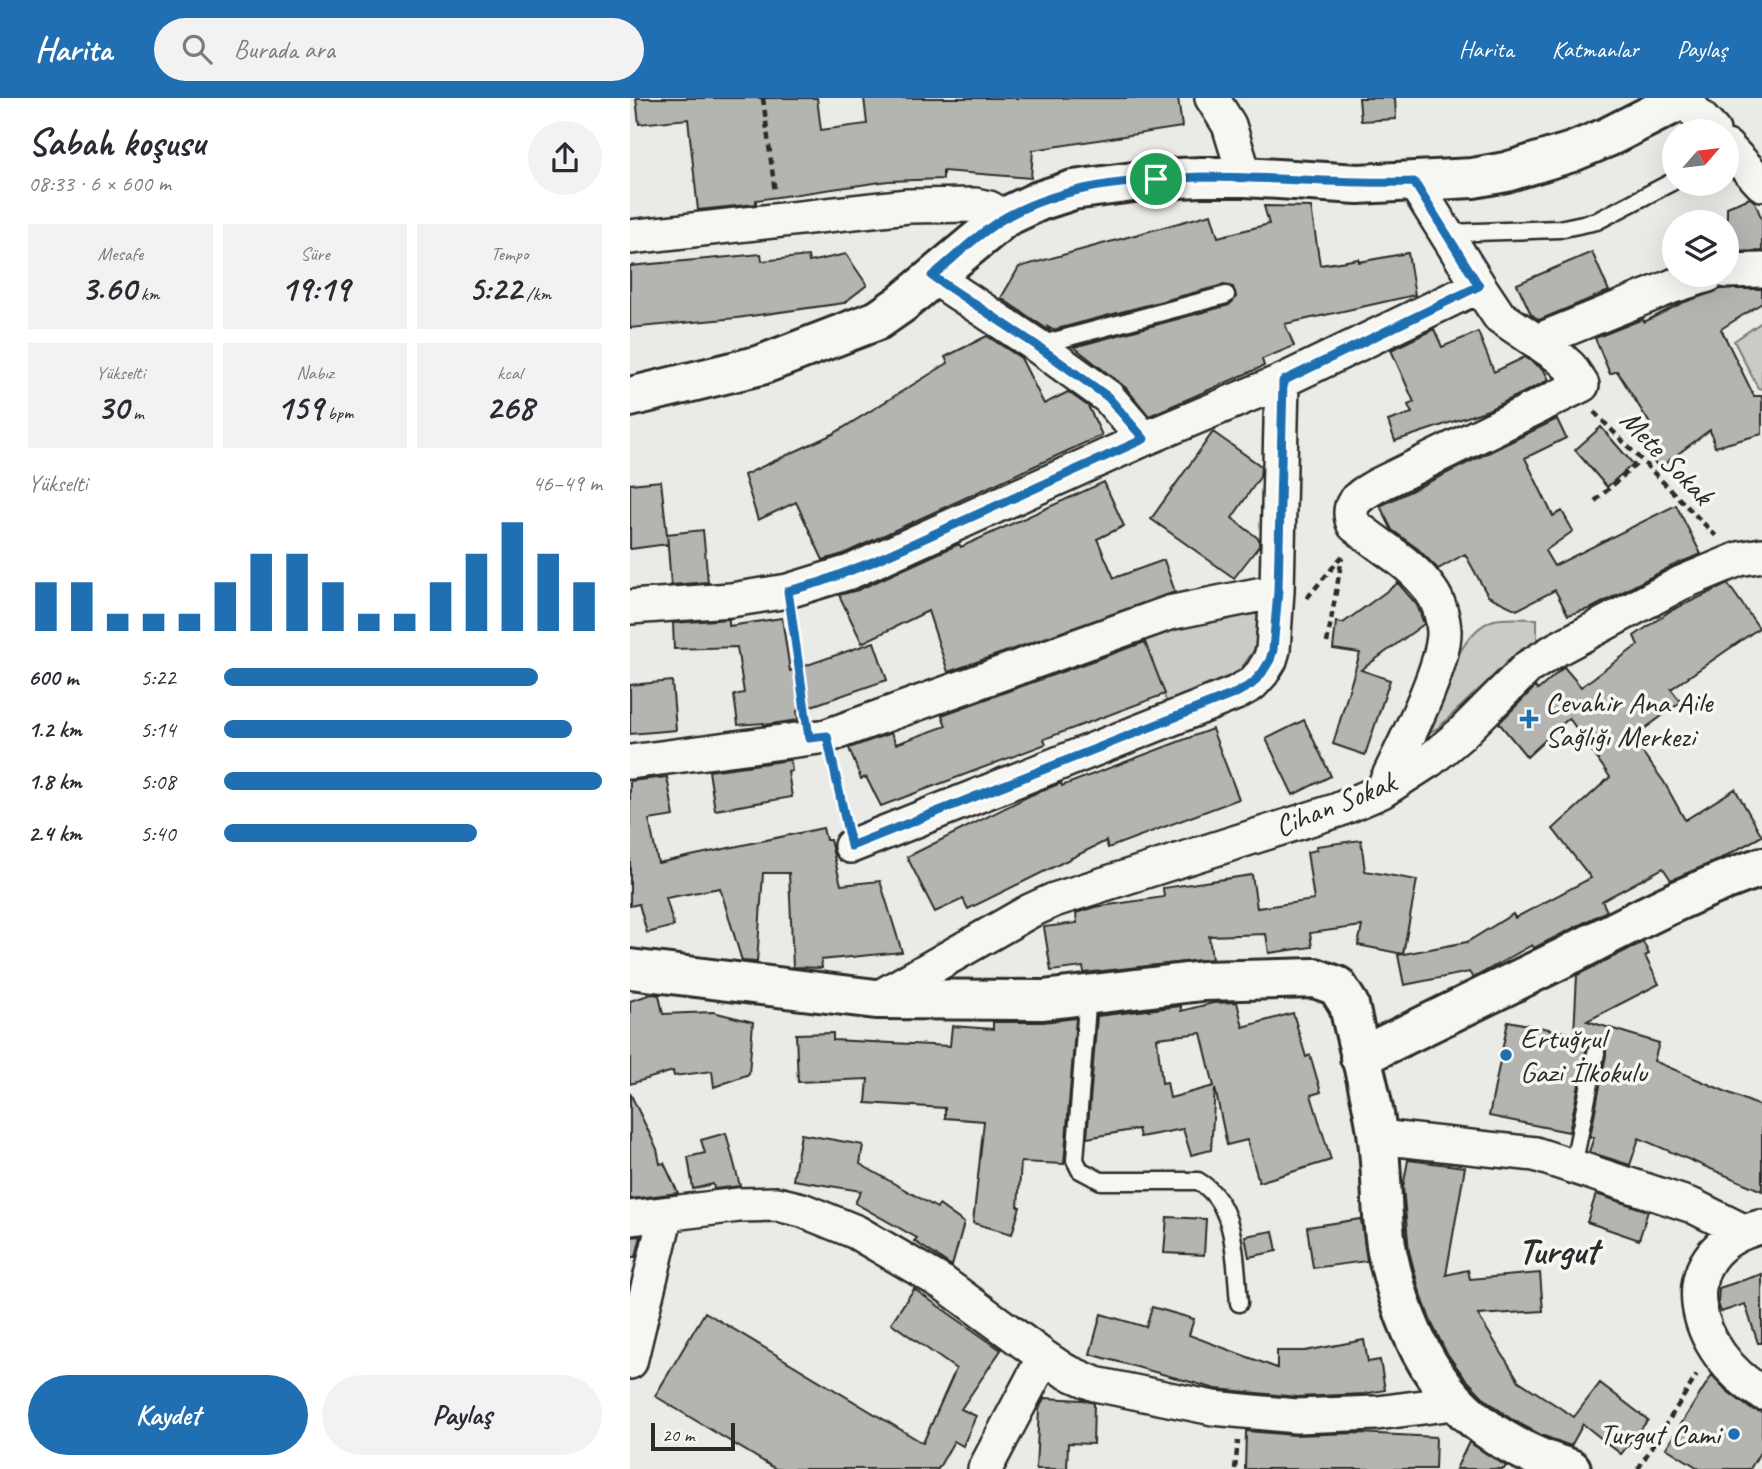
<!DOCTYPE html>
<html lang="tr">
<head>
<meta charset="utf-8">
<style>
	:root { --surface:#fff; --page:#f2f2f3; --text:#2b2b33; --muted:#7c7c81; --accent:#1f6fb2 }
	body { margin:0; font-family:Caveat,sans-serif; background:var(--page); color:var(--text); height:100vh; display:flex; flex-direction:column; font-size:26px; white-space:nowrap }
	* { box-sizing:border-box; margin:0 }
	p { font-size:23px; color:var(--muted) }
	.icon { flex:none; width:38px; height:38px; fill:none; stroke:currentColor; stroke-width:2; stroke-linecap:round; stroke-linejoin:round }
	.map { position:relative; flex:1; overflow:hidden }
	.panel { display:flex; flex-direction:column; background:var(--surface); width:630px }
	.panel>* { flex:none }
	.needle { width:46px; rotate:62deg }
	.buttons { position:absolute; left:1032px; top:21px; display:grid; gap:14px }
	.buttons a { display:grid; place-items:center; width:77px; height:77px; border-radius:50%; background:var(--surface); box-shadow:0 7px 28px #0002; font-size:35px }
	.scale { position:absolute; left:21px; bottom:18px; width:84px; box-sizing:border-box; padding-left:7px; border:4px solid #2b2b2b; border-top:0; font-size:19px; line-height:24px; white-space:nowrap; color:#2b2b2b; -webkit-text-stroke:5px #f6f6f2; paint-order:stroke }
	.pin { position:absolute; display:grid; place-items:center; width:60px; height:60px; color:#fff; margin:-30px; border:4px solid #fff; border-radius:50%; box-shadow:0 2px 7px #0007 }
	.round { display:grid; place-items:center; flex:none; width:74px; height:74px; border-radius:37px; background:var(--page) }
	.head { display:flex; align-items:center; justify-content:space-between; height:119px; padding:0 28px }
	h1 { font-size:38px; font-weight:700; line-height:52px }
	.figures { display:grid; grid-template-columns:repeat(3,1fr); gap:10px; height:119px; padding:7px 28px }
	.figures div { display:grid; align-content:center; border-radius:0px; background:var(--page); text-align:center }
	.figures b { font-size:35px; font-weight:700 }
	.figures small { font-size:19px; font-weight:400 }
	.figures p { font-size:19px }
	.chart { height:196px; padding:14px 28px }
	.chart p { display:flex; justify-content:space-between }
	.chart svg { width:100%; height:126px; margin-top:7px; stroke:var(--accent); stroke-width:6 }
	.primary-button { display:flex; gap:14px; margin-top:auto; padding:14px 28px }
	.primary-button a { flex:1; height:80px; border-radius:42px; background:var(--accent); color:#fff; font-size:28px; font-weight:700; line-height:80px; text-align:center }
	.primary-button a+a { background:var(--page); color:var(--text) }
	ul { padding:0 28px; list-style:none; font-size:23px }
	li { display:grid; grid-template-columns:112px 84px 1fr; align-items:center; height:52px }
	li i { height:18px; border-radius:9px; background:var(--accent) }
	header { display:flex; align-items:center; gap:42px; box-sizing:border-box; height:98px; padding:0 35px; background:var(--accent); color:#fff }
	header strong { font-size:33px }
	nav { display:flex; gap:38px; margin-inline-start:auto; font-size:24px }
	.search { width:490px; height:63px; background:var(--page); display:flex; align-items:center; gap:18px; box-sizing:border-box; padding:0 24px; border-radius:38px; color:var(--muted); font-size:26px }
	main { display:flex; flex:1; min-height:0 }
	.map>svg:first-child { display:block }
</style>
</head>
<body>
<header>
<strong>Harita</strong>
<div class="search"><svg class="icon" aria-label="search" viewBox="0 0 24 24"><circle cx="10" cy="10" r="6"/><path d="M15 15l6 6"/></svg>Burada ara</div>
<nav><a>Harita</a><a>Katmanlar</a><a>Paylaş</a></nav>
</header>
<main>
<section class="panel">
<div class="head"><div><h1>Sabah koşusu</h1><p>08:33 · 6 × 600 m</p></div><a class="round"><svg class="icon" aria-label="share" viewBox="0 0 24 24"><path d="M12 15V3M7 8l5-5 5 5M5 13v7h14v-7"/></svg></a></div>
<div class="figures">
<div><p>Mesafe</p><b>3.60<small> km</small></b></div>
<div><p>Süre</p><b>19:19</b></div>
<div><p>Tempo</p><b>5:22<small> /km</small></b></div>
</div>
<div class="figures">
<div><p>Yükselti</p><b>30<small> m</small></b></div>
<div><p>Nabız</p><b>159<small> bpm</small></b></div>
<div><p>kcal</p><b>268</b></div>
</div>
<div class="chart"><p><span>Yükselti</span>46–49 m</p>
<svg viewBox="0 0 160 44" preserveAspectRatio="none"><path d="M5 44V27M15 44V27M25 44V38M35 44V38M45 44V38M55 44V27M65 44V17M75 44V17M85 44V27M95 44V38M105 44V38M115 44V27M125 44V17M135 44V6M145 44V17M155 44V27"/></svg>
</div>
<ul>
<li><b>600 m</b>5:22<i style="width:83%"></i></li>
<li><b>1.2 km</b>5:14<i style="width:92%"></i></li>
<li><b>1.8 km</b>5:08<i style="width:100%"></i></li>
<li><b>2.4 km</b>5:40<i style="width:67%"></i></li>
</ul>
<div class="primary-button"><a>Kaydet</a><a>Paylaş</a></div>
</section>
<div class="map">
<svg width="1132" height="1371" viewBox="0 0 1132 1371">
	<rect width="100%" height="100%" fill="#eaeae6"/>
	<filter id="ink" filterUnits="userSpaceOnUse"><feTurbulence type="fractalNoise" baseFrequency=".0143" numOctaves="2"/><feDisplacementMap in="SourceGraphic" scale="14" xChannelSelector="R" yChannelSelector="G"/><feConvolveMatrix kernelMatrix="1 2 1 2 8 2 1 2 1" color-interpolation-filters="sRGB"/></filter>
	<g filter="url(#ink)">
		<path fill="#cacac7" stroke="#7a7a79" stroke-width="2" d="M1132 224V291L1128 290 1104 243Z
			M617 514 627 516C631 520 634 525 633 531 632 543 610 574 600 582 588 592 554 602 538 608L512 536Z
			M907 521V547L884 558 808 630 800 634 797 630C810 599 829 532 864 522 877 519 894 521 907 521Z"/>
		<path fill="#b4b4b1" stroke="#2b2b2b" stroke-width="2" fill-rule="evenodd" d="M6 0H187L191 32 237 26 234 0H548L552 29 403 52 401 80 313 73V81L258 83 126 102V106L68 112 58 21 9 26Z
			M729 0H765L766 21 731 23Z
			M1120 100 1125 104 1132 122V153L1097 154V109Z
			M634 108 681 109 690 167 729 161V164L778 155 785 197 655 226 664 248 632 261 634 268 519 318 496 290 444 249 599 207 606 199 603 189 593 187 423 232 418 229 420 233 371 200 389 169 581 116 588 139 639 126Z
			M962 154 979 193 909 222 901 216 887 186Z
			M131 156 132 163 178 158 179 164 216 156 237 187 214 205 107 220 0 230V168Z
			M1091 191H1132V205L1091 231 1124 298H1132V336L1085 349 1080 332 1029 370 1007 340 1022 329 987 273 980 276 965 240 1013 221 1014 224 1052 205Z
			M804 231 812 249 848 234 864 274 895 259 914 272 919 282 858 312 765 343 758 323 782 315 778 307 784 304 761 252Z
			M357 238 391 260 414 306 438 294 458 308 472 337 213 456 193 462 166 404 128 422 114 377 203 336 318 265 315 259Z
			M927 321 936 340 895 360 923 418 932 413 943 433 915 453 924 468 1046 407 1071 456 1042 468 962 510 938 517 925 492 887 512 858 498 835 456 808 471 788 451 762 432 750 408Z
			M971 329 1003 366 977 389 945 352Z
			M583 334 631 368 630 379 602 420 629 441V448L604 480 521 421Z
			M31 383 38 446 0 451V386Z
			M474 384 494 428 467 441 484 480 534 462 545 494 318 574 298 513 232 545 209 497 228 492 329 446 331 449Z
			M73 432 78 484 41 487 37 436Z
			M768 485 787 507 794 526 731 572 760 582 735 657 703 646 730 555 703 551 706 524 713 525Z
			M1098 486 1129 530 1041 591 1051 604 1002 640 1034 684 1055 722 1105 691 1132 738 1088 762 1041 782 1033 770 972 803 977 813 904 850 902 847 843 880 839 874 774 887 768 857 837 844 883 816 885 820 961 780 923 731 980 679 939 620 897 659 869 625 905 589 908 592 934 569 951 589 1008 547 1004 538 1040 513Z
			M152 520 160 573 244 544 257 582 167 613 168 622 134 627V625L108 627 104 597 114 595 107 549 44 551 43 525 99 521V528Z
			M515 544 535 596 414 641 416 646 251 708 236 679 231 681 219 650 261 635 266 646 316 628 312 617Z
			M42 583 46 632 0 636V587Z
			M674 622 701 678 663 697 636 641Z
			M582 631 609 701 478 750 476 743 338 811 333 801 305 814 277 759 401 697 431 685 432 688Z
			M160 662 162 673 158 674 162 699 85 712 79 673Z
			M37 679 44 718 19 722 28 765 193 730 196 742H200L211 787 250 783 272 854 191 862 192 870 163 869 159 775H133L127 864 112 863 90 790 36 800 44 828 17 835 9 806 0 808V683Z
			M731 742 735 773 787 782 773 856 728 847 732 828 680 835 682 849 639 855 636 836 579 838 582 861 454 875 453 869 421 873 414 829 447 825 446 815 465 809 534 799 533 790 622 777 627 810 684 802 677 754 687 752 686 748Z
			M1013 844 1019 856 1015 858 1029 886 957 923 1029 945 1024 963 1132 1009V1093L1009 1040 1000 1067 959 1054 964 1039H960L976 957V951L969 945H962L956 953 939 1034 859 1018 878 923 944 936 947 877Z
			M22 896 29 897 33 916 83 914 123 924 119 976 84 989 82 973 44 978 43 973 0 986V903Z
			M607 904 613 929 663 915 676 959 680 957 691 994 681 997 701 1062 629 1084 617 1042 597 1047 585 990 581 1052 561 1057 553 1031 510 1039 508 1031 457 1040 467 918 551 908V913L583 905ZM571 935 584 988 540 1000 537 984 532 985 527 940Z
			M446 920 434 1066 391 1064 388 1109H390L382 1136 343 1125 354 1023 315 1020V1010L236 1005 238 981 168 984 166 936 203 935V942L320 948 322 928 363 931V924H413Z
			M0 995 27 1051 30 1066 34 1065 48 1095 0 1101Z
			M96 1035 110 1088 84 1091 83 1086 63 1091 58 1059 75 1055 71 1042Z
			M171 1036 233 1047 230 1066 307 1110 309 1107 334 1125 322 1168 284 1143 287 1140 225 1105 231 1093 163 1082Z
			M778 1062 835 1069 816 1177 838 1172 840 1181 910 1175 913 1213 848 1217 889 1283 944 1319 970 1285 1018 1322 991 1356 953 1326 941 1348 911 1337 881 1321 856 1302 834 1279 816 1254 801 1224 789 1191 779 1153 773 1089Z
			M966 1096 1018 1113 1009 1142 957 1124Z
			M537 1119 576 1121 574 1157 534 1155Z
			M731 1121 737 1163 683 1170 677 1129Z
			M643 1133 647 1153 619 1159 615 1138Z
			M11 1138 6 1159H0V1139Z
			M1132 1176V1245H1128L1115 1206 1091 1214 1088 1205 1089 1190Z
			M284 1191 371 1252 331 1311 346 1318 333 1348 324 1343 308 1371H146L25 1298 75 1214 293 1345 326 1271 261 1225Z
			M522 1209 564 1221 559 1237 647 1270V1253H675L734 1242 738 1264 750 1262 755 1292 734 1296 667 1299 586 1291 460 1256 471 1216 516 1229Z
			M1082 1277 1097 1293 1121 1311 1132 1314V1351L1120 1371H1070L1036 1350Z
			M414 1300 453 1302 464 1305 463 1346 438 1345 437 1371H406L409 1311Z
			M616 1333 664 1337 729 1335 806 1339 805 1371H615Z
			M839 1344 876 1368 874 1371H826Z"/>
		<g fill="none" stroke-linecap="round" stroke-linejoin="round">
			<defs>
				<path id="lane" d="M818 135 929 131 967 123 1042 84
					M409 247 596 197
					M458 895 445 1062 450 1072 471 1083H568C608 1106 605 1165 609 1205
					M943 1069 966 955"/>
				<path id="street" d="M582 0 599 27 615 79
					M1053 1 1083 33
					M1097 49 1132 86
					M0 139 278 108 345 107 359 110 375 119
					M1097 173 1132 172
					M302 178 406 247 478 299 514 341
					M907 243 1043 188 1078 177
					M0 509 101 502 158 493 220 474 514 341 652 283 849 188 784 84
					M0 664 197 638 539 515 647 493
					M752 693C769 656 815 570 814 533 813 520 809 504 801 493 782 465 749 448 724 427 714 404 731 397 748 387L952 287 940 269 928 258 869 218 849 188
					M221 748 606 595 622 586 632 575 640 562 643 552 647 493 652 283
					M246 901 400 813 424 802 708 712 752 693 800 662 831 636 898 569 927 551 1051 485 1109 461 1132 457
					M748 1039 905 1056 1063 1108 1113 1133
					M0 1120 109 1107 147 1106 172 1112 226 1134 313 1185 414 1259 435 1273 465 1286 583 1310 666 1318 747 1315 824 1305
					M1130 1129C1033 1154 1064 1256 1132 1295
					M0 1264 36 1116
					M355 1371 414 1259"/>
				<path id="secondary" d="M0 299 131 267 248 222 271 206 375 119 409 103 443 92 526 81 571 79H615L728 86 843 80 876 74 942 54 978 39 1055 0
					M0 871 246 901 413 902 572 883 685 880 707 888 719 907C728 951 743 997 748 1042 753 1080 750 1121 758 1158 782 1268 831 1338 941 1371
					M730 959C799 926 868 892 937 858 1000 826 1064 791 1132 769"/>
			</defs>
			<use href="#lane" stroke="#2b2b2b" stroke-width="21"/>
			<use href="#street" stroke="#2b2b2b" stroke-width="38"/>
			<use href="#secondary" stroke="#2b2b2b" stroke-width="44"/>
			<path stroke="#2b2b2b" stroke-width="4.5" stroke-dasharray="7 5" stroke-linecap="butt" d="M133 0 145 95
				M964 314 1086 438
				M965 403 1010 363
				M677 500 714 456
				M162 520 175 612
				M697 545 712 460
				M203 667 215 720
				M605 1371 608 1343
				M1008 1371 1067 1277"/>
			<use href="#lane" stroke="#f6f6f2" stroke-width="16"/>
			<use href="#street" stroke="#f6f6f2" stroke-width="33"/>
			<use href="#secondary" stroke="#f6f6f2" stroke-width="38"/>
		</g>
	</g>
	<g fill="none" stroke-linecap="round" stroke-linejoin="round" filter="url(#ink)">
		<defs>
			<path id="route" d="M571 79C642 79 713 86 784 84L849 188 653 283 648 493 643 552 640 562 632 575 622 586 606 595 221 748 197 638 179 640 158 493 191 484 242 464 514 341 478 299 406 247 302 178C325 159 352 132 378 118 436 86 505 82 571 79Z"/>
		</defs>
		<use href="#route" stroke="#fff" stroke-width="14"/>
		<use href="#route" stroke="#1f6fb2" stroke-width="9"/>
	</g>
	<g fill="#1f6fb2" stroke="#f6f6f2" stroke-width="2.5">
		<path d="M895.5 610.5h7v7h7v7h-7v7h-7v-7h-7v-7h7z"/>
		<circle cx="876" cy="957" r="7"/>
		<circle cx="1104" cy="1336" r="7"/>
	</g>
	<g text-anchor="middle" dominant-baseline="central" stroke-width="7" stroke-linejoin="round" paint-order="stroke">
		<g font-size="30" fill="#2b2b2b" stroke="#f6f6f2">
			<text transform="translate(1037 359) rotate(46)">Mete Sokak</text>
			<text transform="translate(705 706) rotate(-22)">Cihan Sokak</text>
		</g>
		<g font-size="30" fill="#2b2b2b" stroke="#f6f6f2" text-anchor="start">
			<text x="915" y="604">Cevahir Ana Aile<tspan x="915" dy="34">Sağlığı Merkezi</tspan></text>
			<text x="890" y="940">Ertuğrul<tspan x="890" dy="34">Gazi İlkokulu</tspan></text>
			<text x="1090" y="1336" text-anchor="end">Turgut Cami</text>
		</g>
		<g font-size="37" font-weight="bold" fill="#2b2b2b" stroke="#f6f6f2">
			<text x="928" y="1152">Turgut</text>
		</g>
	</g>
</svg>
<div class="buttons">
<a><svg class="needle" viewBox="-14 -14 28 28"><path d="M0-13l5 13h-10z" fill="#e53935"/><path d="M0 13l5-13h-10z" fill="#7c7c81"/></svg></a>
<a><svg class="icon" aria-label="layers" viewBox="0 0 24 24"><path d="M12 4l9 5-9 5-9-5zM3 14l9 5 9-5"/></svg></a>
</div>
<div class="scale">20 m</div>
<div class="pin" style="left:526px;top:81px;background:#1e9e55"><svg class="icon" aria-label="arrive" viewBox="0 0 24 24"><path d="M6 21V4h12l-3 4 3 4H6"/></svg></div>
</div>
</main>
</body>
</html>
